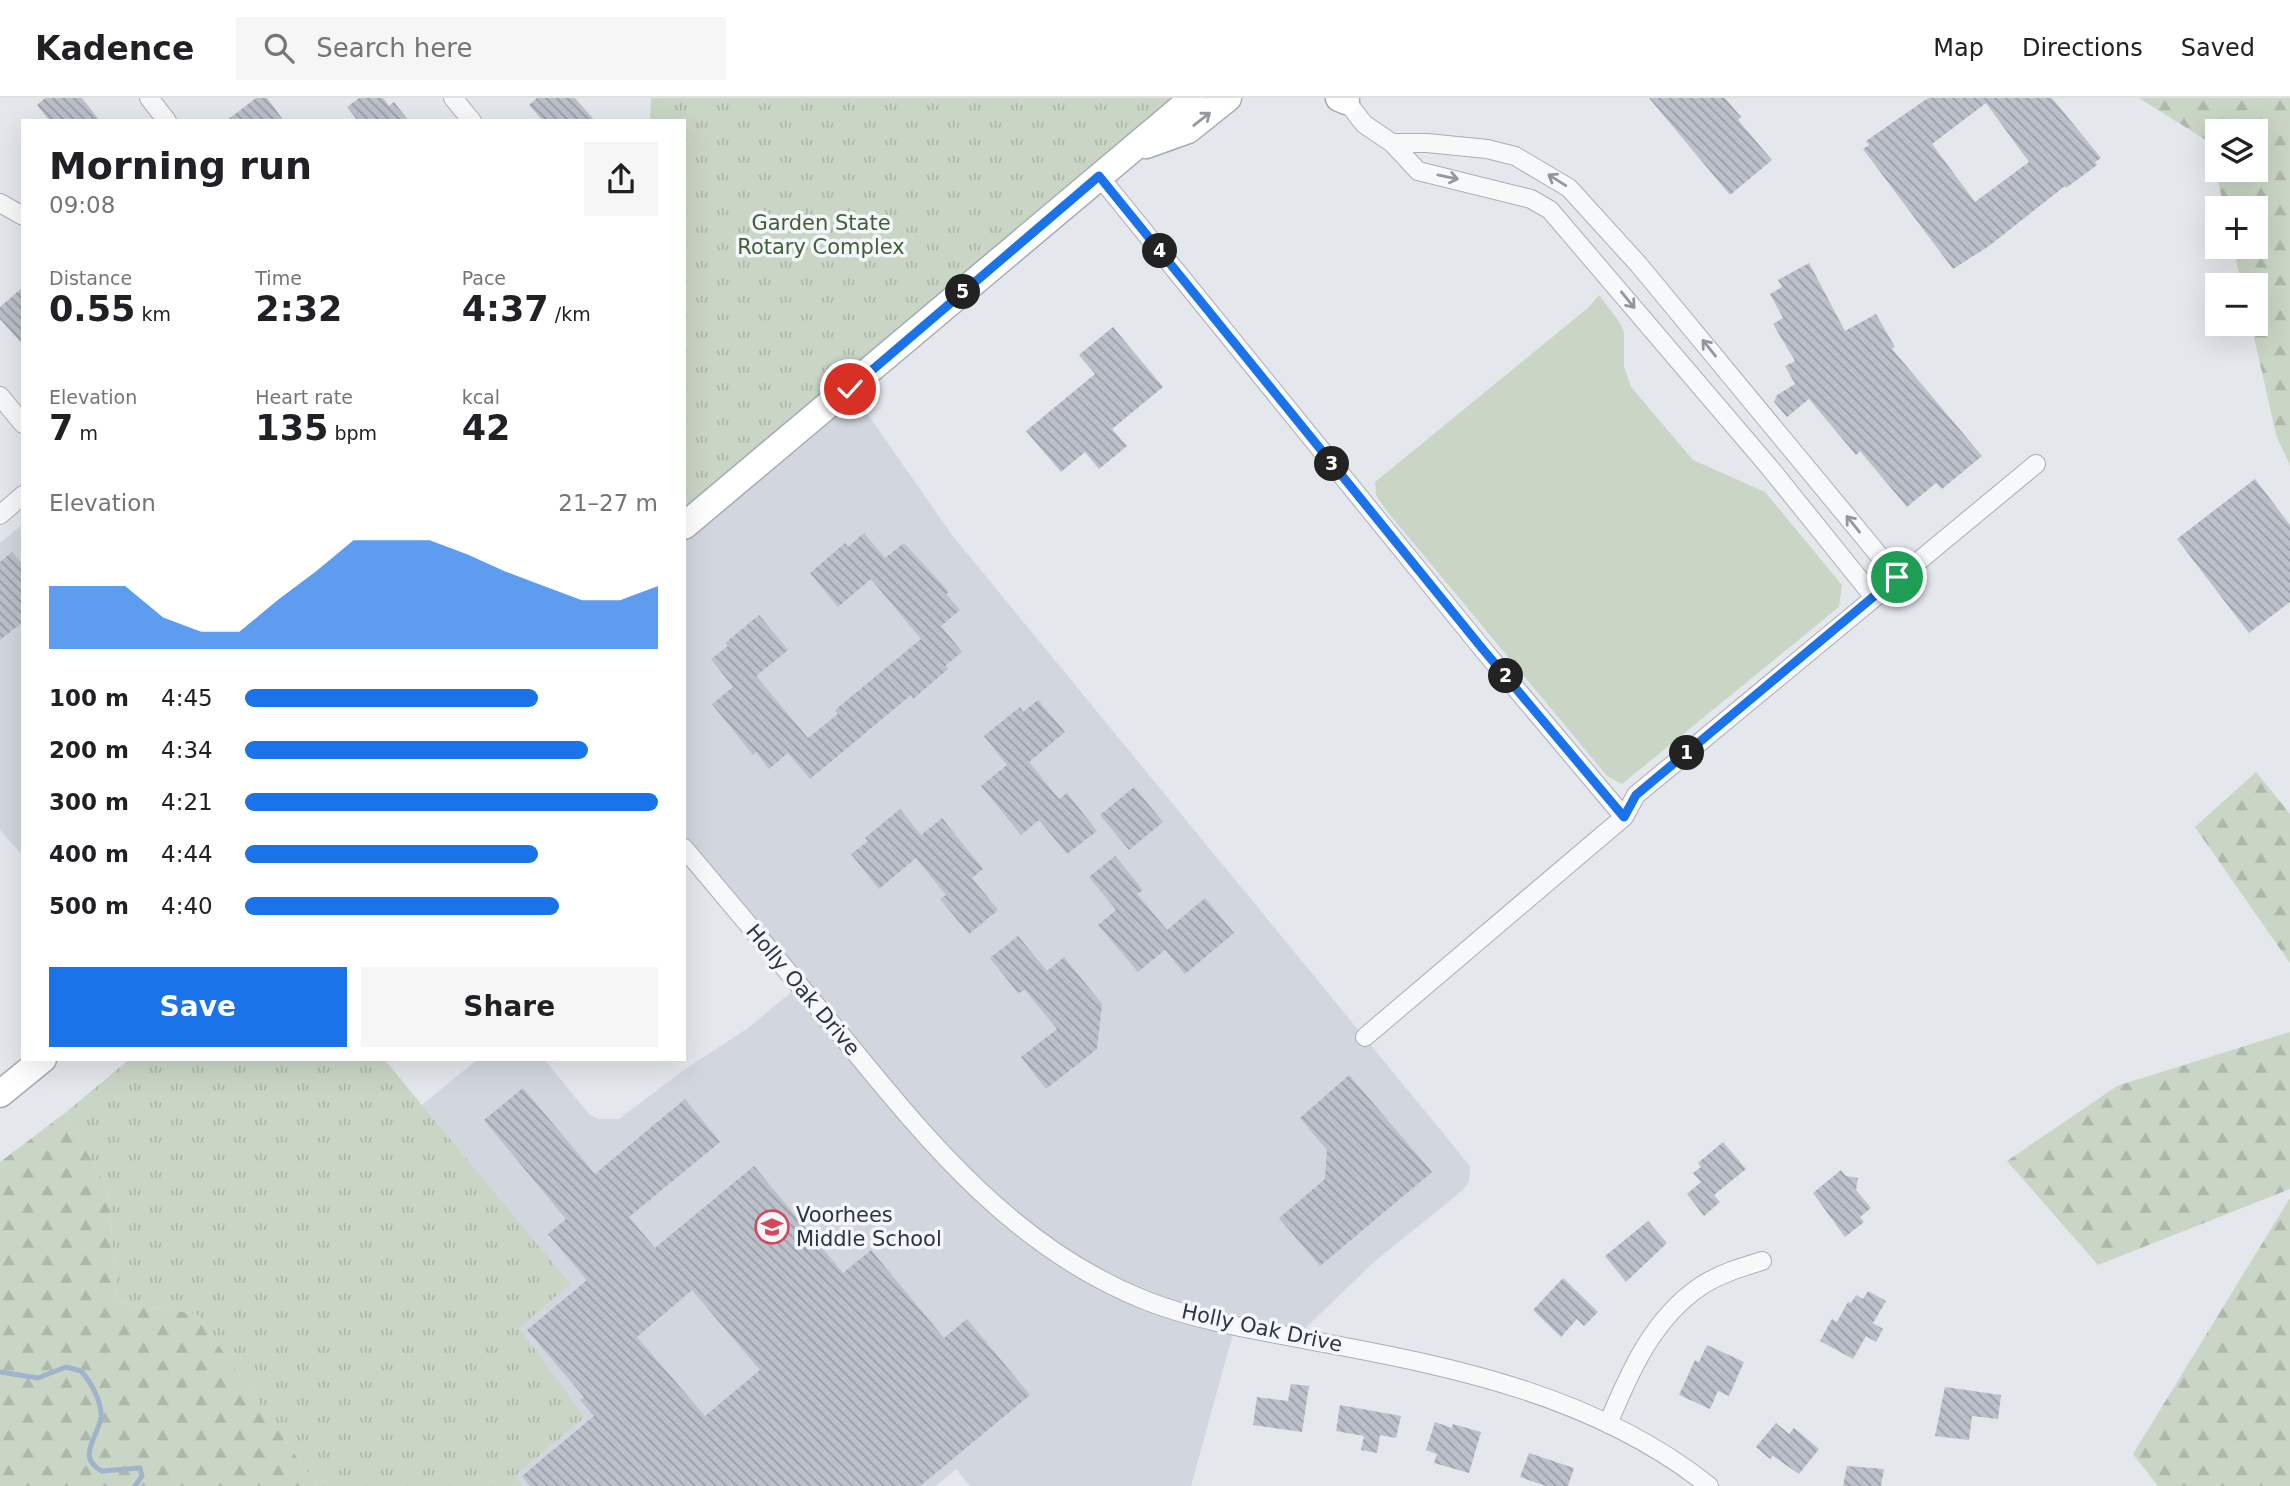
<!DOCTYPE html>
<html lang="en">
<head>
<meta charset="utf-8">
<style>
	:root { --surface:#fff; --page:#f6f6f6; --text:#202124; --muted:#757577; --line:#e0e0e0; --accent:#1a73e8 }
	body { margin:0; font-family:"DejaVu Sans",sans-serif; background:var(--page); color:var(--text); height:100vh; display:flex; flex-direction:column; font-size:26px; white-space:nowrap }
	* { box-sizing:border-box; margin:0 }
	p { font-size:23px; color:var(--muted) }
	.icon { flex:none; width:38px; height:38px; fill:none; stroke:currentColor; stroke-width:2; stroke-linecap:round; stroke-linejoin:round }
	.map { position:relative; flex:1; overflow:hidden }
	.side { position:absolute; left:21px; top:21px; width:665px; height:942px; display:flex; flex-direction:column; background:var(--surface); border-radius:0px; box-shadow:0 7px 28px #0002 }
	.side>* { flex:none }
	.controls { position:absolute; left:2205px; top:21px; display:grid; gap:14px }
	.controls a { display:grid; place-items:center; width:63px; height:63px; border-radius:0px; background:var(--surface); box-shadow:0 7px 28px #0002; font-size:35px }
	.pin { position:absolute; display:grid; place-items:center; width:60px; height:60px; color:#fff; margin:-30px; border:4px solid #fff; border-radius:50%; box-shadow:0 2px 7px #0007 }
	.km { position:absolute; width:35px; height:35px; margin:-18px; border-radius:50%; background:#222; color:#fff; font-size:19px; line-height:35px; text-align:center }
	.round { display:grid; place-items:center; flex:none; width:74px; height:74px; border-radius:0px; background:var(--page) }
	.summary { display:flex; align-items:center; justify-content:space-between; height:119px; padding:0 28px }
	h1 { font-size:38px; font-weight:700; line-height:52px }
	.stats { display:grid; grid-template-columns:repeat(3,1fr); gap:10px; height:119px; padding:7px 28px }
	.stats div { display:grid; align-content:center }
	.stats b { font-size:35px; font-weight:700 }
	.stats small { font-size:19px; font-weight:400 }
	.stats p { font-size:19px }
	.chart { height:196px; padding:14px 28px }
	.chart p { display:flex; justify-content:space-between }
	.chart svg { width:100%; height:126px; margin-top:7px; fill:var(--accent); opacity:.7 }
	.action { display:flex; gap:14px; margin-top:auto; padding:14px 28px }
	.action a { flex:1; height:80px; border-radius:0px; background:var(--accent); color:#fff; font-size:28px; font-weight:700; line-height:80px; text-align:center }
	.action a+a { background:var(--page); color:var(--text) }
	ul { padding:0 28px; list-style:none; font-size:23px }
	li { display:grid; grid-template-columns:112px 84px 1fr; align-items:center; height:52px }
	li i { height:18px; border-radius:9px; background:var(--accent) }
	header { display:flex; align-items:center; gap:42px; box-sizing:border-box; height:98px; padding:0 35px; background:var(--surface); border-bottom:2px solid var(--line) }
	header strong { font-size:33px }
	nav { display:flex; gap:38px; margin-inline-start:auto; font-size:24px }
	.search { width:490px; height:63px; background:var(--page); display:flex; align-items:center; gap:18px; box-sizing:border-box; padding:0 24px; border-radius:0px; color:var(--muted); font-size:26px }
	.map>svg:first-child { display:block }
</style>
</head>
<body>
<header>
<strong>Kadence</strong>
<div class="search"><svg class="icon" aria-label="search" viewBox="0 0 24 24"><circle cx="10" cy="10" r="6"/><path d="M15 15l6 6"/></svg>Search here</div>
<nav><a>Map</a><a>Directions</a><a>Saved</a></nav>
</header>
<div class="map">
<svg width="2290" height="1388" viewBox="0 0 2290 1388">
	<defs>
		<pattern id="forest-firs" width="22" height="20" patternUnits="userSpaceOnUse" patternTransform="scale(1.75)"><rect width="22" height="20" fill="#c9d6c5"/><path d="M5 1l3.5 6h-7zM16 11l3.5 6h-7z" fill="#adb8ab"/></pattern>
		<pattern id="park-tufts" width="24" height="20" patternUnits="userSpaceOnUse" patternTransform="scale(1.75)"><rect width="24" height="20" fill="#c9d6c5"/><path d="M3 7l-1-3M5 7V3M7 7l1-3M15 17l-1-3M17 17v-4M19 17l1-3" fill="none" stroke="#adb8ab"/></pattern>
		<pattern id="building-back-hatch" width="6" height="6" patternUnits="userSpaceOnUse" patternTransform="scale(1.75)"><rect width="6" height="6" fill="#bbc0ca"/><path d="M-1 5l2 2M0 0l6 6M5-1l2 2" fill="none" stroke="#989da6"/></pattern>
	</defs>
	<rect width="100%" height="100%" fill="#e4e7ec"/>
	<path fill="#d2d6de" d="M850 291 952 437 1470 1068 1469 1083 1463 1092 1374 1164 1296 1239 1235 1228 1191 1388H970L956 1371 936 1388H523L515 1378 585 1319 518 1230 569 1186 422 1007 478 961H544L589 1016 598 1021H619L684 972 748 930 799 888 684 750V428Z
		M23 426V758L0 732V445Z"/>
	<path fill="#c9d6c5" d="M1599 197 1620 225 1624 234V269L1631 289 1693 362 1765 394 1842 487 1839 509 1622 686 1607 678 1386 412 1376 397 1375 384 1589 209Z"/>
	<path fill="url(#forest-firs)" fill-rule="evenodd" d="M2139 0H2290V367L2277 340 2251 226H2256V187H2242L2233 149H2256V110H2224L2209 44ZM2256 33V72H2217V33Z
		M2256 674 2290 716V865L2195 729Z
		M2290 934V1091L2098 1167 2007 1063 2117 988Z
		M65 1015 108 1091 117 1204 197 1216 317 1388H0V1064Z
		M2290 1100V1388H2158L2133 1356Z"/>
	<path fill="url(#park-tufts)" d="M651 0H1193L684 428V23H650Z
		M130 961H384L570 1186 519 1230 585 1319 515 1378 523 1388H317L197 1216 117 1204 108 1091 65 1015Z"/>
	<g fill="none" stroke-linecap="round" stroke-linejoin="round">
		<path stroke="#9fb4cc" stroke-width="5" d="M0 1274 38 1280 66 1269 81 1273C91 1284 102 1304 101 1319 99 1338 75 1359 102 1373L140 1370 142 1378 135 1388"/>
	</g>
	<path fill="url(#building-back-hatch)" fill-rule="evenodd" d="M45 0H82L100 23H50L37 7Z
		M256 0H267L284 23H226Z
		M359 0H383L389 8 394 4 409 23H358L347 9Z
		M537 0H575L595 23H543L529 7Z
		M1649 0H1725L1741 19 1738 22 1772 62 1730 97Z
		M1928 0H2052L2101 60 2095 64 2097 67 2066 90 2065 88 1989 148 1953 171 1863 51 1869 47 1866 43ZM1986 5 2029 64 1975 104 1932 46Z
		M1809 165 1845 233 1876 216 1895 249 1892 251 1982 358 1942 391 1936 385 1907 409 1860 353 1856 357 1809 301 1787 319 1774 304 1777 297 1795 286 1785 268 1795 263 1773 226 1783 220 1770 196 1782 189 1778 182Z
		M23 189V247L0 221V209Z
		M1113 229 1163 289 1112 331 1127 348 1099 371 1085 354 1061 374 1026 333 1095 276 1079 257Z
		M2255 381 2290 427V504L2249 535 2177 441Z
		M864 435 885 460 904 445 949 494 946 496 960 512 941 528 962 554 945 568 948 571 913 601 911 597 810 681 788 655 769 671 756 654 753 657 712 606 733 589 711 561 728 548 725 545 759 517 788 552 756 578 808 640 838 616 835 612 921 541 871 481 838 509 810 475 845 445 848 449Z
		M12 454 23 467V524L0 542V464Z
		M1038 602 1065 634 1029 664 1059 701 1067 695 1097 733 1067 756 1039 722 1021 737 981 688 1007 667 984 638 1020 609 1023 614Z
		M1134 689 1163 724 1129 752 1100 717Z
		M900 711 921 737 942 720 983 771 972 780 998 812 969 836 940 801 946 797 916 760 879 791 851 756 868 743 865 740Z
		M1115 758 1143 792 1137 796 1167 832 1205 800 1234 835 1185 876 1165 852 1138 874 1098 827 1116 812 1089 779Z
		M1018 838 1047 873 1064 859 1102 906 1097 951 1046 991 1021 959 1057 931 1025 892 1018 895 990 860Z
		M1349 977 1432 1074 1320 1168 1279 1120 1325 1081 1327 1052 1300 1020Z
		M523 990 595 1076 685 1001 720 1044 629 1119 655 1150 754 1068 843 1175 871 1152 944 1240 967 1221 1030 1297 920 1388H530L522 1378 594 1318 580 1302 584 1299 527 1232 587 1182 548 1136 566 1121 484 1022ZM692 1192 760 1272 705 1318 637 1239Z
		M1723 1044 1746 1071 1714 1097 1720 1104 1704 1118 1687 1096 1701 1084 1693 1075 1701 1069 1698 1065Z
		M1841 1072 1846 1078 1858 1080 1856 1092 1871 1110 1860 1119 1864 1124 1845 1139 1813 1095Z
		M1648 1123 1667 1145 1626 1184 1605 1158Z
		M1563 1180 1598 1214 1584 1228 1577 1221 1561 1239 1533 1212Z
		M1868 1193 1886 1203 1873 1225 1883 1231 1876 1244 1866 1238 1853 1261 1820 1243 1832 1221 1837 1224 1848 1204 1851 1205 1856 1197 1863 1201Z
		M1707 1247 1744 1264 1729 1298 1718 1293 1710 1311 1679 1297 1695 1262 1699 1264Z
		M1291 1286 1309 1288 1302 1334 1253 1327 1257 1299 1288 1303Z
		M1945 1289 2001 1297 1998 1321 1972 1318 1969 1342 1935 1338Z
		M1340 1307 1401 1318 1396 1340 1380 1337 1377 1355 1361 1352 1364 1338 1336 1333Z
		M1435 1324 1452 1330 1453 1326 1481 1334 1469 1375 1434 1365 1437 1356 1426 1352Z
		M1776 1325 1789 1336 1794 1330 1819 1351 1799 1376 1773 1358 1770 1361 1756 1349Z
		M1529 1355 1574 1370 1568 1388H1546L1520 1379Z
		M1847 1368 1884 1371 1881 1388H1843Z"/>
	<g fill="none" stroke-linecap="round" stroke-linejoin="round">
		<defs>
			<path id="minor" d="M149 0 167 23
				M453 0 472 23
				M1344 0 1364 26 1392 45 1418 73 1531 101 1550 112 1770 370 1873 498
				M1392 45H1427L1487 51 1515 58 1569 90 1639 167 1897 479
				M1099 78 1481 549 1624 719
				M0 105 23 118
				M0 298 23 326
				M0 417 23 397
				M684 750C738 814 792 878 846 943 931 1047 1017 1152 1147 1203 1204 1225 1264 1233 1324 1245 1460 1270 1599 1300 1709 1388
				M1365 939 1624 719 1636 697 2036 366
				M1608 1326C1629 1275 1653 1220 1701 1188 1719 1176 1742 1169 1762 1163"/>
			<path id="primary" d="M1339 0 1346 3
				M1146 47 1188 32 1228 0
				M684 428 1193 0
				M0 996 43 961"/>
		</defs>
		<use href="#minor" stroke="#a9aeb7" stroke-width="20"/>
		<use href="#primary" stroke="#a3abb8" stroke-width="29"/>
		<use href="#minor" stroke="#f7f8fa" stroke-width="18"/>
		<use href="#primary" stroke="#fff" stroke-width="26"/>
	</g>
	<defs><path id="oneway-shaft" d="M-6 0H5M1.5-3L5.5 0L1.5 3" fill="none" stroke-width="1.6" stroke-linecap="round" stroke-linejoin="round" transform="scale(1.75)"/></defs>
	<use stroke="#959aa2" href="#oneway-shaft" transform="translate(1202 21) rotate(-38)"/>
	<g stroke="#9196a0">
		<use href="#oneway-shaft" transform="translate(1448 79) rotate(12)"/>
		<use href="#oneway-shaft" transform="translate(1557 82) rotate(-148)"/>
		<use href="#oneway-shaft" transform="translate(1628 202) rotate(51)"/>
		<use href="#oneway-shaft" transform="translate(1709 250) rotate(-129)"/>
		<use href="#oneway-shaft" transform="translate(1853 426) rotate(-129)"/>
	</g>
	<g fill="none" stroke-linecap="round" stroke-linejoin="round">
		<defs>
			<path id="route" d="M850 291 1099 78 1481 549 1624 719 1636 697 1897 479"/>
		</defs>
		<use href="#route" stroke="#fff" stroke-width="14"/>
		<use href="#route" stroke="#1a73e8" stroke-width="9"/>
	</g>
	<defs>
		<symbol id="school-ring" viewBox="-11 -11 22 22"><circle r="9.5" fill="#f4f6f9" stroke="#d1495b" stroke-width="1.5"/><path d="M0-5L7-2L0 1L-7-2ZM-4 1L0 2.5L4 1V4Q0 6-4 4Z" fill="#d1495b"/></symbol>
	</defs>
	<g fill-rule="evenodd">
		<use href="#school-ring" x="753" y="1110" width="38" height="38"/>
	</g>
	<g text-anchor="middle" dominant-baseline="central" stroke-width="7" stroke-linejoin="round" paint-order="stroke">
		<g font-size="21" fill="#3f6138" stroke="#f4f6f9">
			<text x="821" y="125">Garden State<tspan x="821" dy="24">Rotary Complex</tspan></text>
		</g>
		<g font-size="21" fill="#2b3445" stroke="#f4f6f9">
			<text transform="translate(803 892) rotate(50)">Holly Oak Drive</text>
			<text transform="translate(1262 1230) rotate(12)">Holly Oak Drive</text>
		</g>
		<g font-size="21" fill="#2b3445" stroke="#f4f6f9" text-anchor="start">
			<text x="796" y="1117">Voorhees<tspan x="796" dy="24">Middle School</tspan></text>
		</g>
	</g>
</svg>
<div class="controls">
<a><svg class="icon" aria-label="layers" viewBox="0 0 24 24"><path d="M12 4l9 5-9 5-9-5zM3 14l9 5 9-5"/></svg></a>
<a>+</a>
<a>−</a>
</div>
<div class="pin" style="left:1897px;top:479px;background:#1e9e55"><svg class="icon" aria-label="arrive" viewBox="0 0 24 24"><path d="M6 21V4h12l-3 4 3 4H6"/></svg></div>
<div class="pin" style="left:850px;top:291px;background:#d93025"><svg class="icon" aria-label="check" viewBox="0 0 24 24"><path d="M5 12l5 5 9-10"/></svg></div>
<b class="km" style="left:1687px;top:655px">1</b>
<b class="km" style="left:1506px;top:578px">2</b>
<b class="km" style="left:1332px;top:366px">3</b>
<b class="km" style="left:1160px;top:153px">4</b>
<b class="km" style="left:963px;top:194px">5</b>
<section class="side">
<div class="summary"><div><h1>Morning run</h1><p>09:08</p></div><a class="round"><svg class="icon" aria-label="share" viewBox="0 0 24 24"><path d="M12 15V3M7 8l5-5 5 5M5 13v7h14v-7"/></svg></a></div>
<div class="stats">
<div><p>Distance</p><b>0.55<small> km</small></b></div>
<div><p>Time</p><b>2:32</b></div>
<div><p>Pace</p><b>4:37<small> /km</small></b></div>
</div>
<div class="stats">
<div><p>Elevation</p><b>7<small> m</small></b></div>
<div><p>Heart rate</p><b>135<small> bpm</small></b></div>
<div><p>kcal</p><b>42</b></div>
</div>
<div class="chart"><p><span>Elevation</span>21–27 m</p>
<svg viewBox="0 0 160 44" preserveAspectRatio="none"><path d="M0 44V22L10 22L20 22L30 33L40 38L50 38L60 27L70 17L80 6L90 6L100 6L110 11L120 17L130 22L140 27L150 27L160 22V44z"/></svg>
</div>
<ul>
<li><b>100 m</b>4:45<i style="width:71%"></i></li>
<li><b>200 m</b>4:34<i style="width:83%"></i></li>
<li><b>300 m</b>4:21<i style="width:100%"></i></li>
<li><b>400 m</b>4:44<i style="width:71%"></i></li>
<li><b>500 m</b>4:40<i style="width:76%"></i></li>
</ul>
<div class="action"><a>Save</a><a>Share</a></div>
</section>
</div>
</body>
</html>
